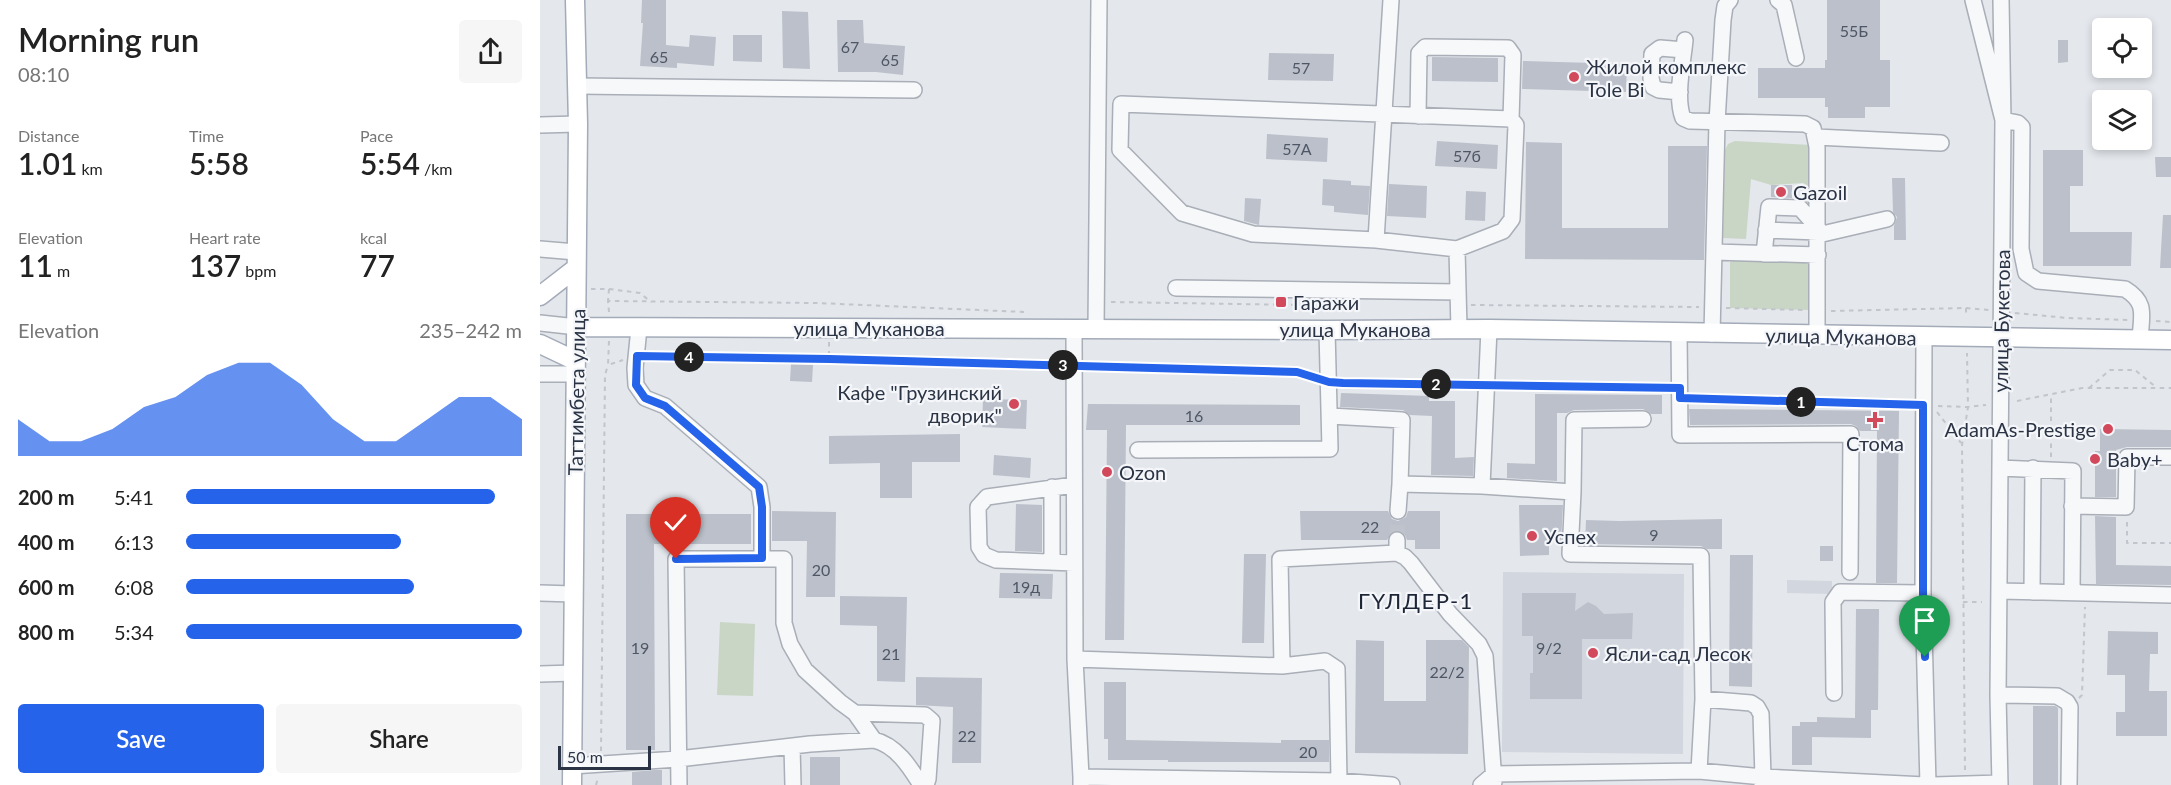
<!DOCTYPE html>
<html lang="en">
<head>
<meta charset="utf-8">
<style>
	:root { --surface:#fff; --page:#f6f6f6; --text:#222; --muted:#767676; --accent:#2563eb }
	body { margin:0; font-family:Lato,sans-serif; background:var(--page); color:var(--text); height:100vh; display:flex; flex-direction:column; font-size:22px; white-space:nowrap }
	* { box-sizing:border-box; margin:0 }
	p { font-size:20px; color:var(--muted) }
	.icon { flex:none; width:33px; height:33px; fill:none; stroke:currentColor; stroke-width:2; stroke-linecap:round; stroke-linejoin:round }
	.map { position:relative; flex:1; overflow:hidden }
	.panel { display:flex; flex-direction:column; background:var(--surface); width:540px }
	.panel>* { flex:none }
	.controls { position:absolute; left:1552px; top:18px; display:grid; gap:12px }
	.controls a { display:grid; place-items:center; width:60px; height:60px; border-radius:6px; background:var(--surface); box-shadow:0 3px 9px #0003; font-size:30px }
	.scale { position:absolute; left:18px; bottom:15px; width:93px; box-sizing:border-box; padding-left:6px; border:3px solid #2b3445; border-top:0; font-size:16px; line-height:21px; white-space:nowrap; color:#2b3445; -webkit-text-stroke:4px #f4f6f9; paint-order:stroke }
	.pin { position:absolute; display:grid; place-items:center; width:51px; height:51px; color:#fff; margin:-62px -26px; border-radius:50% 50% 50% 0; rotate:-45deg; box-shadow:0 0 6px #0007 }
	.pin .icon { rotate:45deg }
	.km { position:absolute; width:30px; height:30px; margin:-15px; border-radius:50%; background:#222; color:#fff; font-size:16px; line-height:30px; text-align:center }
	.round { display:grid; place-items:center; flex:none; width:63px; height:63px; border-radius:6px; background:var(--page) }
	.overview { display:flex; align-items:center; justify-content:space-between; height:102px; padding:0 18px }
	h1 { font-size:33px; font-weight:600; line-height:45px }
	.figures { display:grid; grid-template-columns:repeat(3,1fr); gap:9px; height:102px; padding:6px 18px }
	.figures div { display:grid; align-content:center }
	.figures b { font-size:30px; font-weight:600 }
	.figures small { font-size:16px; font-weight:400 }
	.figures p { font-size:16px }
	.chart { height:168px; padding:12px 18px }
	.chart p { display:flex; justify-content:space-between }
	.chart svg { width:100%; height:108px; margin-top:6px; fill:var(--accent); opacity:.7 }
	.primary-button { display:flex; gap:12px; margin-top:auto; padding:12px 18px }
	.primary-button a { flex:1; height:69px; border-radius:6px; background:var(--accent); color:#fff; font-size:24px; font-weight:600; line-height:69px; text-align:center }
	.primary-button a+a { background:var(--page); color:var(--text) }
	ul { padding:0 18px; list-style:none; font-size:20px }
	li { display:grid; grid-template-columns:96px 72px 1fr; align-items:center; height:45px }
	li i { height:15px; border-radius:8px; background:var(--accent) }
	main { display:flex; flex:1; min-height:0 }
	.map>svg:first-child { display:block }
</style>
</head>
<body>
<main>
<section class="panel">
<div class="overview"><div><h1>Morning run</h1><p>08:10</p></div><a class="round"><svg class="icon" aria-label="share" viewBox="0 0 24 24"><path d="M12 15V3M7 8l5-5 5 5M5 13v7h14v-7"/></svg></a></div>
<div class="figures">
<div><p>Distance</p><b>1.01<small> km</small></b></div>
<div><p>Time</p><b>5:58</b></div>
<div><p>Pace</p><b>5:54<small> /km</small></b></div>
</div>
<div class="figures">
<div><p>Elevation</p><b>11<small> m</small></b></div>
<div><p>Heart rate</p><b>137<small> bpm</small></b></div>
<div><p>kcal</p><b>77</b></div>
</div>
<div class="chart"><p><span>Elevation</span>235–242 m</p>
<svg viewBox="0 0 160 44" preserveAspectRatio="none"><path d="M0 44V29L10 38L20 38L30 33L40 24L50 20L60 11L70 6L80 6L90 15L100 29L110 38L120 38L130 29L140 20L150 20L160 29V44z"/></svg>
</div>
<ul>
<li><b>200 m</b>5:41<i style="width:92%"></i></li>
<li><b>400 m</b>6:13<i style="width:64%"></i></li>
<li><b>600 m</b>6:08<i style="width:68%"></i></li>
<li><b>800 m</b>5:34<i style="width:100%"></i></li>
</ul>
<div class="primary-button"><a>Save</a><a>Share</a></div>
</section>
<div class="map">
<svg width="1631" height="785" viewBox="0 0 1631 785">
	<rect width="100%" height="100%" fill="#e4e7ec"/>
	<path fill="#d2d6de" d="M963 572 1144 574 1143 754 962 752Z
		M1247 580 1292 581V594L1247 593Z"/>
	<path fill="#c9d6c5" d="M1195 141 1271 145 1269 164 1273 213 1264 203V183L1231 185 1211 179 1206 239 1183 238 1185 150 1188 144Z
		M1196 259H1257L1272 266 1269 310 1190 308V262Z
		M180 622 215 624 213 696 177 695Z"/>
	<path fill="#bbc0ca" d="M102 0H126V45L149 47 150 35 176 37 174 66 137 63V68L100 66 103 23H101Z
		M1287 0H1340V60H1350V107H1325V118H1288V107H1285V98H1218V68H1285V60H1287Z
		M242 11 268 12 270 69 243 68Z
		M297 20H323L324 43 365 46 363 75 336 72H298Z
		M193 35H222V62L193 61Z
		M1518 40H1528V62L1518 63Z
		M729 53 794 54 793 81 728 80Z
		M892 57 958 58V82L892 81Z
		M983 61 1087 64 1086 92 982 89Z
		M727 134 788 138 787 162 726 159Z
		M897 141 958 145 957 169 895 166Z
		M986 142 1022 143V228H1128V146H1167L1164 260 985 259Z
		M1503 150H1543V186H1530V232H1592L1591 266H1503Z
		M1615 157H1631V177H1616Z
		M1352 178H1365L1366 240H1354V226L1357 217 1353 212Z
		M783 179 811 181V185L830 186 828 215 794 212V206L782 205Z
		M849 184 887 186 886 218 847 216Z
		M1231 185H1252V198L1231 197Z
		M926 191 946 192 945 221 925 220Z
		M705 198 721 199 719 225 704 221Z
		M1623 215H1631V268H1620Z
		M251 364 273 365 272 382 250 381Z
		M801 393 889 396V401H915V458L934 457 933 476 891 475 892 416 870 415 863 410 800 407Z
		M995 394 1122 395V414H1111L1103 409 1034 410 1027 413H1017V481L967 478V463L995 464Z
		M443 399 487 400 486 429 442 427Z
		M548 404 760 405V425H586L584 640H565L567 430H546Z
		M1149 409 1359 411 1357 583H1336L1337 431H1320L1316 426 1311 424 1150 425Z
		M1560 429 1631 430V447H1587L1576 450V497H1555V451H1560Z
		M420 434V462H372V498H340V463L289 464V436Z
		M454 455 491 458 490 478 453 475Z
		M476 504 502 505V552L475 551Z
		M979 505H1023L1021 541H1009V555L980 556Z
		M232 511 296 512 295 597H266L267 541H232Z
		M760 511H848L852 519 858 521 866 517 868 511H900V549H875V540H867L865 535 858 530 852 532 847 540H761Z
		M86 514H211V544H114L115 750H86Z
		M1555 516 1576 517V565L1631 566V585L1556 584Z
		M1182 519V549H1167L1161 546 1045 544 1046 520 1079 521Z
		M1280 546H1293V561H1280Z
		M704 554H726L724 643H702Z
		M1190 555H1213L1212 687 1189 686Z
		M460 573 513 574 512 599 459 598Z
		M982 593H1036L1035 611 1048 602 1056 606 1064 614 1093 613 1092 639H1042V699H990V673H993V636H982Z
		M300 596 367 597 365 682 337 681V626L300 625Z
		M1316 609H1339L1338 710H1331V738L1272 737V765H1252V726H1260V722H1277V717L1315 718Z
		M1568 631 1618 632V654H1610L1609 691H1627V736H1576V712H1585V675H1567Z
		M816 640 844 641V701H886V640H922L929 647 928 754 815 753Z
		M376 677 442 678 441 763H412L413 707 376 705Z
		M564 682H586V740L741 743V740H789V762H628V760H568V739H564Z
		M1493 706H1515L1518 708V785H1493Z
		M270 757H300V785H270Z
		M114 770H122V785H92V772Z"/>
	<g fill="none" stroke-linecap="round" stroke-linejoin="round">
		<path stroke="#bfc3cb" stroke-width="15" stroke-dasharray="15 8" stroke-linecap="butt" d="M857 540 858 511"/>
		<defs>
			<path id="minor" d="M1238 0 1244 5 1256 58
				M1433 0 1463 120 1478 123 1482 127 1481 249 1486 273 1498 281 1585 289C1608 303 1601 316 1600 340
				M1145 40C1143 62 1135 98 1143 118L1150 121 1265 124 1273 128 1277 147V335
				M37 86 374 90
				M1140 92 1119 90 1113 87 1111 78 1112 54 1120 48 1144 50
				M581 104 971 119 976 125 972 219 963 231 917 249 836 240 713 234 642 213 580 150Z
				M878 116 879 53 885 47 968 48 973 55 971 119
				M0 125 38 124
				M1276 137 1401 143
				M1226 230 1278 232
				M1278 235 1347 219
				M836 240 851 0
				M0 249 36 252
				M917 249 919 329
				M1174 252 1278 255
				M1224 254 1229 207 1260 208 1278 228
				M636 288 918 292
				M0 323 37 327
				M99 328 95 368 96 385 105 398 125 406 219 487 222 507V558
				M534 329 535 659 541 777
				M556 329 559 0
				M1139 332 1140 435 1311 434 1310 572
				M1172 334 1177 122 1183 20 1185 6 1190 0
				M1384 337 1383 593 1388 785
				M0 374H36
				M790 416 862 420 860 484 942 486 949 329
				M598 450 790 449 787 330
				M1460 468 1533 471 1532 593
				M534 485 447 497 438 507 439 547 444 555 456 560 534 563
				M942 486 1033 492 1034 420 1103 419
				M512 487V562
				M1033 492 1030 554 1161 556 1163 699
				M1532 506 1586 507 1587 457H1631
				M858 511 860 484
				M857 553 865 557 871 563 910 614 939 644 945 656 954 782
				M1459 591 1631 595
				M1492 592 1493 468
				M0 593 33 594
				M535 659 742 666 740 559 857 553V540
				M742 666 785 661 797 669 799 781
				M0 674 34 673
				M1294 693 1293 602 1300 592 1383 593
				M1458 695 1517 696 1527 702 1530 707 1529 785
				M315 713 385 715 392 721 388 779 386 785
				M252 746 253 785
				M32 766 138 759 270 744 334 740C356 745 370 767 381 785
				M1159 771 1223 777 1222 785
				M139 785 136 559H244V623L250 644 265 670 300 702 315 713 334 740
				M541 785V777L799 781 852 785
				M941 785 954 774 1159 771 1163 699 1211 703 1217 707 1221 714 1223 777 1385 785
				M1394 785 1460 783
				M1460 785 1458 695 1463 120 1461 0"/>
			<path id="major" d="M0 296 36 268
				M37 327 787 330 949 329 1631 340
				M0 344 36 361
				M32 785 38 124 35 0"/>
		</defs>
		<use href="#minor" stroke="#a9aeb7" stroke-width="18"/>
		<use href="#major" stroke="#a3abb8" stroke-width="21"/>
		<path stroke="#c2c5cb" stroke-width="2" stroke-dasharray="4.5 4.5" stroke-linecap="butt" d="M51 289H69L68 301
			M69 289 100 293 111 302
			M571 302 823 306
			M931 305 1159 307
			M1186 308 1264 310
			M1426 308 1449 310
			M1291 311 1426 308V317
			M69 312 68 301 277 303 484 312
			M1475 313 1528 318 1589 320
			M1616 321 1631 322
			M69 341 68 365 83 360
			M289 342V358
			M109 357 290 359 521 365
			M547 366 757 372 775 378
			M801 383 933 385
			M960 385 1125 387
			M1549 388 1570 370H1595L1617 388
			M1152 398 1371 405
			M1477 401 1542 388H1631
			M1398 406 1428 407 1446 405
			M1397 412 1421 443
			M1511 457V395
			M1587 522V543H1631
			M1423 602H1442
			M1539 698 1542 695 1545 607
			M61 751 65 375 68 365
			M1425 770 1422 445 1428 407 1427 353
			M56 785 58 778"/>
		<use href="#minor" stroke="#f7f8fa" stroke-width="15"/>
		<use href="#major" stroke="#fff" stroke-width="18"/>
	</g>
	<g fill="none" stroke-linecap="round" stroke-linejoin="round">
		<defs>
			<path id="route" d="M136 559 222 558V507L219 487 125 406 105 398 96 385 97 356 290 359 757 372 789 382 803 383 1140 388V398L1383 405V593L1385 657"/>
		</defs>
		<use href="#route" stroke="#fff" stroke-width="12"/>
		<use href="#route" stroke="#2563eb" stroke-width="8"/>
	</g>
	<g fill="#d1495b" stroke="#f4f6f9" stroke-width="2">
		<circle cx="1034" cy="77" r="6"/>
		<circle cx="1241" cy="192" r="6"/>
		<rect x="735" y="296" width="12" height="12" rx="3"/>
		<circle cx="474" cy="404" r="6"/>
		<path d="M1332 411h6v6h6v6h-6v6h-6v-6h-6v-6h6z"/>
		<circle cx="1568" cy="429" r="6"/>
		<circle cx="1555" cy="459" r="6"/>
		<circle cx="567" cy="472" r="6"/>
		<circle cx="992" cy="536" r="6"/>
		<circle cx="1053" cy="653" r="6"/>
	</g>
	<g text-anchor="middle" dominant-baseline="central" stroke-width="4.5" stroke-linejoin="round" paint-order="stroke">
		<g font-size="16" fill="#4f5766">
			<text x="1314" y="30">55Б</text>
			<text x="310" y="46">67</text>
			<text x="119" y="56">65</text>
			<text x="350" y="59">65</text>
			<text x="761" y="67">57</text>
			<text x="757" y="148">57A</text>
			<text x="927" y="155">57б</text>
			<text x="654" y="415">16</text>
			<text x="830" y="526">22</text>
			<text x="1114" y="534">9</text>
			<text x="281" y="569">20</text>
			<text x="486" y="586">19д</text>
			<text x="100" y="647">19</text>
			<text x="1009" y="647">9/2</text>
			<text x="351" y="653">21</text>
			<text x="907" y="671">22/2</text>
			<text x="427" y="735">22</text>
			<text x="768" y="751">20</text>
		</g>
		<g font-size="20" fill="#2b3445" stroke="#f4f6f9" text-anchor="start">
			<text x="1046" y="66">Жилой комплекс<tspan x="1046" dy="23">Tole Bi</tspan></text>
			<text x="1253" y="192">Gazoil</text>
			<text x="753" y="302">Гаражи</text>
			<text x="462" y="392" text-anchor="end">Кафе "Грузинский<tspan x="462" dy="23">дворик"</tspan></text>
			<text x="1556" y="429" text-anchor="end">AdamAs-Prestige</text>
			<text x="1335" y="443" text-anchor="middle">Стома</text>
			<text x="1567" y="459">Baby+</text>
			<text x="579" y="472">Ozon</text>
			<text x="1004" y="536">Успех</text>
			<text x="1065" y="653">Ясли-сад Лесок</text>
		</g>
		<g font-size="20" fill="#2b3445" stroke="#f4f6f9">
			<text transform="translate(1461 321) rotate(-89)">улица Букетова</text>
			<text x="329" y="328">улица Муканова</text>
			<text x="815" y="329">улица Муканова</text>
			<text transform="translate(1301 336) rotate(1)">улица Муканова</text>
			<text transform="translate(36 392) rotate(-89)">Таттимбета улица</text>
		</g>
		<g font-size="22" letter-spacing="1.5" fill="#1d2536" stroke="#f4f6f9">
			<text x="876" y="600">ГҮЛДЕР-1</text>
		</g>
	</g>
</svg>
<div class="controls">
<a><svg class="icon" aria-label="locate" viewBox="0 0 24 24"><circle cx="12" cy="12" r="6"/><path d="M12 2v4M12 18v4M2 12h4M18 12h4"/></svg></a>
<a><svg class="icon" aria-label="layers" viewBox="0 0 24 24"><path d="M12 4l9 5-9 5-9-5zM3 14l9 5 9-5"/></svg></a>
</div>
<div class="scale">50 m</div>
<div class="pin" style="left:1385px;top:657px;background:#1e9e55"><svg class="icon" aria-label="arrive" viewBox="0 0 24 24"><path d="M6 21V4h12l-3 4 3 4H6"/></svg></div>
<div class="pin" style="left:136px;top:559px;background:#d93025"><svg class="icon" aria-label="check" viewBox="0 0 24 24"><path d="M5 12l5 5 9-10"/></svg></div>
<b class="km" style="left:1261px;top:402px">1</b>
<b class="km" style="left:896px;top:384px">2</b>
<b class="km" style="left:523px;top:365px">3</b>
<b class="km" style="left:149px;top:357px">4</b>
</div>
</main>
</body>
</html>
